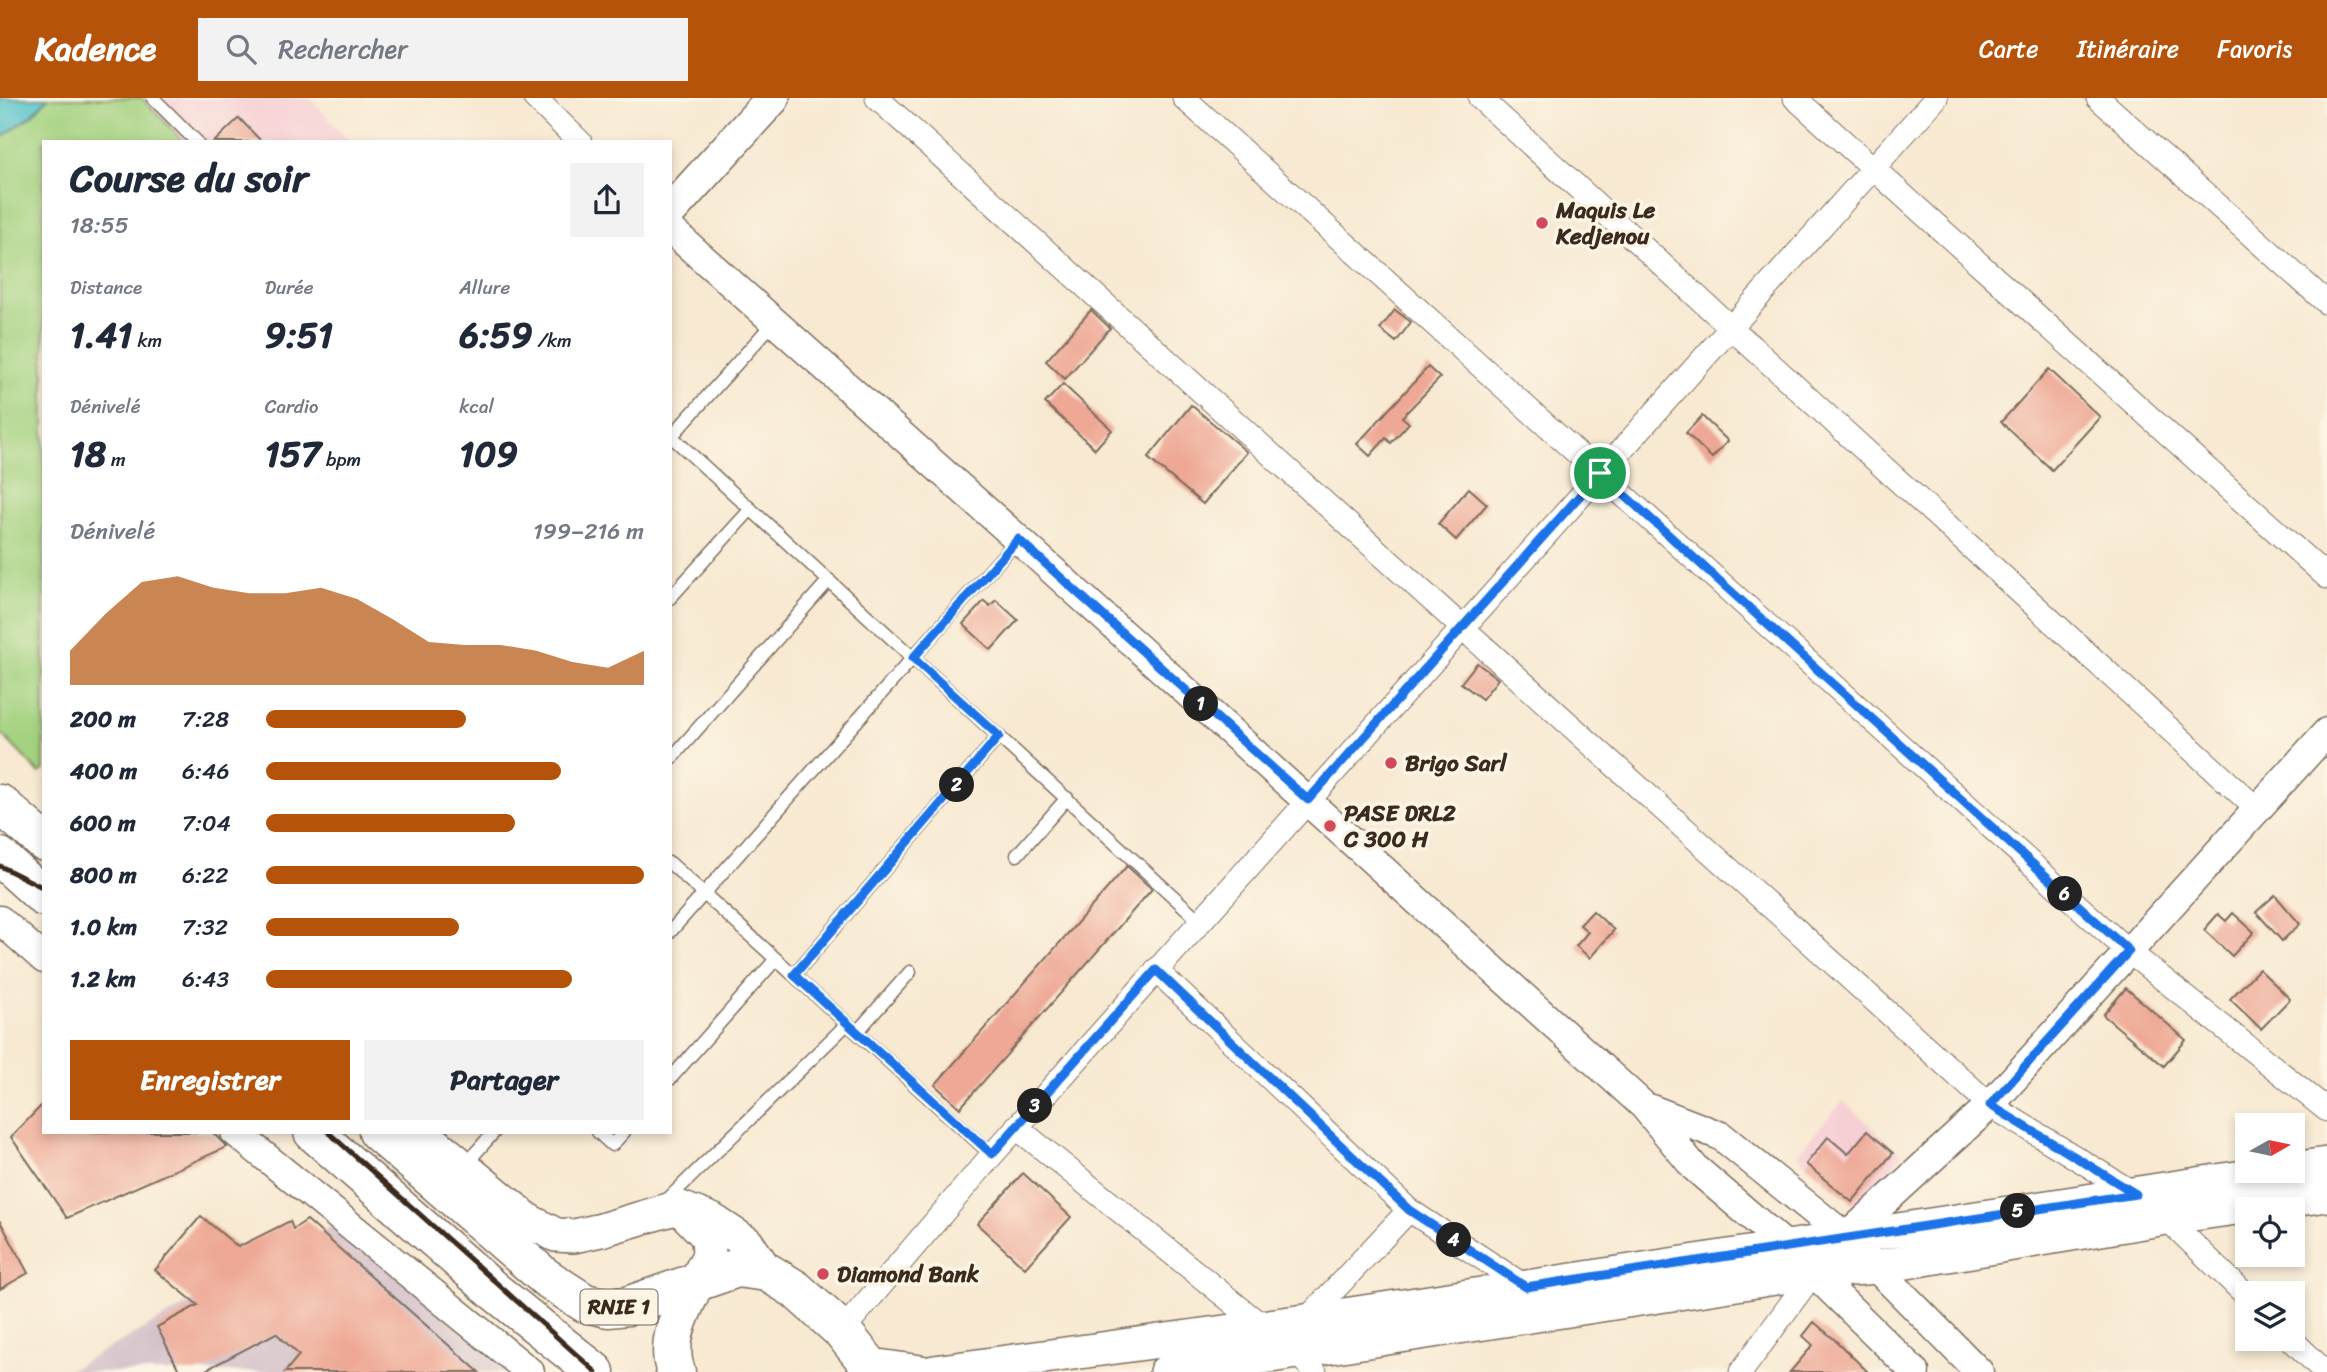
<!DOCTYPE html>
<html lang="fr">
<head>
<meta charset="utf-8">
<style>
	:root { --surface:#fff; --page:#f2f2f3; --text:#1f2937; --muted:#747a83; --accent:#b45309 }
	body { margin:0; font-family:Sriracha,sans-serif; background:var(--page); color:var(--text); height:100vh; display:flex; flex-direction:column; font-size:26px; white-space:nowrap }
	* { box-sizing:border-box; margin:0 }
	p { font-size:23px; color:var(--muted) }
	.icon { flex:none; width:38px; height:38px; fill:none; stroke:currentColor; stroke-width:2; stroke-linecap:round; stroke-linejoin:round }
	.map { position:relative; flex:1; overflow:hidden }
	.side { position:absolute; left:42px; top:42px; width:630px; height:994px; display:flex; flex-direction:column; background:var(--surface); border-radius:0px; box-shadow:0 4px 10px #0003 }
	.side>* { flex:none }
	.needle { width:46px; rotate:81deg }
	.tools { position:absolute; left:2235px; top:1015px; display:grid; gap:14px }
	.tools a { display:grid; place-items:center; width:70px; height:70px; border-radius:0px; background:var(--surface); box-shadow:0 4px 10px #0003; font-size:35px }
	.pin { position:absolute; display:grid; place-items:center; width:60px; height:60px; color:#fff; margin:-30px; border:4px solid #fff; border-radius:50%; box-shadow:0 2px 7px #0007 }
	.km { position:absolute; width:35px; height:35px; margin:-18px; border-radius:50%; background:#222; color:#fff; font-size:19px; line-height:35px; text-align:center }
	.round { display:grid; place-items:center; flex:none; width:74px; height:74px; border-radius:0px; background:var(--page) }
	.headline { display:flex; align-items:center; justify-content:space-between; height:119px; padding:0 28px }
	h1 { font-size:38px; font-weight:700; line-height:52px }
	.stats { display:grid; grid-template-columns:repeat(3,1fr); gap:10px; height:119px; padding:7px 28px }
	.stats div { display:grid; align-content:center }
	.stats b { font-size:35px; font-weight:700 }
	.stats small { font-size:19px; font-weight:400 }
	.stats p { font-size:19px }
	.chart { height:196px; padding:14px 28px }
	.chart p { display:flex; justify-content:space-between }
	.chart svg { width:100%; height:126px; margin-top:7px; fill:var(--accent); opacity:.7 }
	.action { display:flex; gap:14px; margin-top:auto; padding:14px 28px }
	.action a { flex:1; height:80px; border-radius:0px; background:var(--accent); color:#fff; font-size:28px; font-weight:700; line-height:80px; text-align:center }
	.action a+a { background:var(--page); color:var(--text) }
	ul { padding:0 28px; list-style:none; font-size:23px }
	li { display:grid; grid-template-columns:112px 84px 1fr; align-items:center; height:52px }
	li i { height:18px; border-radius:9px; background:var(--accent) }
	header { display:flex; align-items:center; gap:42px; box-sizing:border-box; height:98px; padding:0 35px; background:var(--accent); color:#fff }
	header strong { font-size:33px }
	nav { display:flex; gap:38px; margin-inline-start:auto; font-size:24px }
	.search { width:490px; height:63px; background:var(--page); display:flex; align-items:center; gap:18px; box-sizing:border-box; padding:0 24px; border-radius:0px; color:var(--muted); font-size:26px }
	.map>svg:first-child { display:block }
</style>
</head>
<body>
<header>
<strong>Kadence</strong>
<div class="search"><svg class="icon" aria-label="search" viewBox="0 0 24 24"><circle cx="10" cy="10" r="6"/><path d="M15 15l6 6"/></svg>Rechercher</div>
<nav><a>Carte</a><a>Itinéraire</a><a>Favoris</a></nav>
</header>
<div class="map">
<svg width="2327" height="1274" viewBox="0 0 2327 1274">
	<rect width="100%" height="100%" fill="#fcf5e5"/>
	<filter id="ink" filterUnits="userSpaceOnUse"><feTurbulence type="fractalNoise" baseFrequency=".0143" numOctaves="2"/><feDisplacementMap in="SourceGraphic" scale="14" xChannelSelector="R" yChannelSelector="G"/><feConvolveMatrix kernelMatrix="1 2 1 2 8 2 1 2 1" color-interpolation-filters="sRGB"/></filter>
	<filter id="wash" filterUnits="userSpaceOnUse"><feTurbulence type="fractalNoise" baseFrequency=".00686" numOctaves="4" result="noise"/><feDisplacementMap in="SourceGraphic" scale="28" xChannelSelector="R" yChannelSelector="G"/><feGaussianBlur stdDeviation="1.57" result="paint"/><feColorMatrix in="noise" values="0 0 0 0 0 0 0 0 0 0 0 0 0 0 0 0 0 1.4 0 .05"/><feComposite in="paint" operator="in"/></filter>
	<g filter="url(#wash)">
		<rect width="100%" height="100%" fill="#f8e9d2"/>
		<path fill="#f6cfd5" d="M142 0H310L350 44H184Z
			M1843 1003 1902 1056 1856 1109 1796 1057Z"/>
		<path fill="#d1bdc8" d="M340 1123 513 1274H65Z"/>
		<path fill="#a4d280" stroke="#707e4f" stroke-width="2" d="M48 0H142L184 44H44V672L39 675 0 634V40L31 18Z"/>
		<path fill="#57c4cb" stroke="#497774" stroke-width="2" d="M0 0H48L31 18 0 40Z"/>
		<g id="blocks">
			<path fill="#eea895" d="M239 20 262 44H214Z
				M1091 212 1110 230 1065 281 1046 263Z
				M1395 212 1411 224 1396 244 1380 231Z
				M1428 269 1440 280 1402 319 1409 325 1391 345 1386 340 1370 358 1357 346Z
				M2049 271 2100 319 2052 372 2001 324Z
				M1063 286 1112 332 1095 351 1045 305Z
				M1191 307 1247 354 1203 406 1148 360Z
				M1702 318 1728 343 1712 360 1686 335Z
				M1469 390 1487 406 1456 442 1438 426Z
				M996 502 1018 522 991 552 963 526 984 503 990 508Z
				M1477 565 1498 581 1482 601 1461 585Z
				M1127 768 1152 791 960 1010 935 987Z
				M2275 797 2300 826 2282 843 2256 814Z
				M1593 813 1614 832 1590 860 1576 848 1588 834 1580 827Z
				M2233 815 2254 834 2232 858 2204 832 2218 816 2226 823Z
				M2259 871 2290 901 2261 931 2230 901Z
				M2126 890 2186 942 2164 968 2103 917Z
				M44 1005V1034H212L227 1049 67 1120 11 1039Z
				M1867 1033 1893 1055 1852 1104 1806 1066 1828 1039 1848 1056Z
				M1023 1075 1071 1119 1025 1170 977 1126Z
				M201 1118 238 1149 290 1123 293 1131 307 1122 479 1274H285L299 1257 276 1235 202 1274H180L157 1229 198 1207 155 1172Z
				M0 1123 28 1175 0 1191Z
				M1814 1224 1835 1242 1868 1274H1790L1813 1247 1803 1238Z"/>
		</g>
	</g>
	<g filter="url(#ink)">
		<use href="#blocks" fill-opacity="0" stroke="#7d6d5d" stroke-width="2"/>
		<g fill="none" stroke-linecap="round" stroke-linejoin="round">
			<defs>
				<path id="service" d="M153 0 197 44
					M672 339 1200 823
					M670 340 774 224
					M670 500 751 411
					M670 662 829 482
					M1017 757 1067 700
					M670 765 992 1057
					M670 834 1018 441
					M794 877 999 638
					M857 934 910 874
					M670 981 776 861
					M598 1034 612 1047 624 1034
					M463 1069 494 1034
					M665 1104 847 926"/>
				<path id="minor" d="M535 0 580 44
					M877 0 1990 1007 2135 1096
					M1184 0 2128 853 2327 1012
					M1480 0 2257 711
					M1795 0 2327 479
					M2098 0 2327 205
					M1156 872 1409 1112 1526 1189
					M1016 1029 1262 1228
					M2166 1120 2247 1198
					M1305 1223 1409 1112
					M842 1233 992 1057 1936 0
					M2291 1241 2325 1274
					M1297 1255 1315 1274
					M1741 1274 1814 1174"/>
				<path id="tertiary" d="M670 131 1018 441 1644 1008 1694 1069 1787 1149 1915 1274
					M0 822 44 861
					M1646 1009 1721 1038 1846 1139 1979 1274
					M235 1034 530 1274
					M1846 1139 1990 1007 2327 634"/>
				<path id="secondary" d="M670 113 773 0
					M421 1034 529 1123 556 1137 574 1138 601 1132 678 1109 712 1122 747 1145 767 1174
					M2292 1071 2327 1066
					M683 1113 708 1139 709 1157 694 1186
					M871 1267 921 1274
					M934 1274 1305 1223 2282 1073
					M1166 1274 1814 1174 1877 1169 2166 1120 2327 1097"/>
				<path id="trunk" d="M0 706 44 744
					M0 759 44 799
					M313 1034 493 1192 595 1274
					M378 1034 545 1179 585 1205 608 1210 627 1208 737 1170 767 1174 795 1191 842 1233 875 1274
					M676 1274C664 1243 682 1214 694 1186"/>
			</defs>
			<use href="#service" stroke="#7d6d5d" stroke-width="15"/>
			<use href="#minor" stroke="#7d6d5d" stroke-width="25"/>
			<use href="#tertiary" stroke="#7d6d5d" stroke-width="31"/>
			<use href="#secondary" stroke="#7d6d5d" stroke-width="36"/>
			<use href="#trunk" stroke="#7d6d5d" stroke-width="41"/>
			<use href="#service" stroke="#fff" stroke-width="12"/>
			<use href="#minor" stroke="#fff" stroke-width="23"/>
			<use href="#tertiary" stroke="#fff" stroke-width="28"/>
			<use href="#secondary" stroke="#fff" stroke-width="33"/>
			<use href="#trunk" stroke="#fff" stroke-width="38"/>
			<path stroke="#3b2a1e" stroke-width="5" d="M0 768 44 790
				M328 1034 596 1274"/>
		</g>
	</g>
	<g fill="none" stroke-linecap="round" stroke-linejoin="round" filter="url(#ink)">
		<defs>
			<path id="route" d="M1600 375 2129 853 1990 1007 2136 1096 1526 1189 1409 1112 1156 872 992 1056 794 877 999 638 913 560 1018 441 1308 702Z"/>
		</defs>
		<use href="#route" stroke="#fff" stroke-width="14"/>
		<use href="#route" stroke="#1a73e8" stroke-width="9"/>
	</g>
	<g fill="#d1495b" stroke="#fcf5e5" stroke-width="2.5">
		<circle cx="1542" cy="125" r="7"/>
		<circle cx="1391" cy="665" r="7"/>
		<circle cx="1330" cy="728" r="7"/>
		<circle cx="823" cy="1176" r="7"/>
	</g>
	<g text-anchor="middle" dominant-baseline="central" stroke-width="7" stroke-linejoin="round" paint-order="stroke">
		<rect fill="#fcf5e5" stroke="#75675a" stroke-width="2" x="580.5" y="1191.5" width="77" height="35" rx="5"/>
		<g font-size="21" font-weight="bold" fill="#3b2a1e">
			<text x="619" y="1209">RNIE 1</text>
		</g>
		<g font-size="23" font-weight="bold" fill="#3b2a1e" stroke="#fcf5e5" text-anchor="start">
			<text x="1556" y="112">Maquis Le<tspan x="1556" dy="26">Kedjenou</tspan></text>
			<text x="1405" y="665">Brigo Sarl</text>
			<text x="1344" y="715">PASE DRL2<tspan x="1344" dy="26">C 300 H</tspan></text>
			<text x="837" y="1176">Diamond Bank</text>
		</g>
	</g>
</svg>
<div class="tools">
<a><svg class="needle" viewBox="-14 -14 28 28"><path d="M0-13l5 13h-10z" fill="#e53935"/><path d="M0 13l5-13h-10z" fill="#747a83"/></svg></a>
<a><svg class="icon" aria-label="locate" viewBox="0 0 24 24"><circle cx="12" cy="12" r="6"/><path d="M12 2v4M12 18v4M2 12h4M18 12h4"/></svg></a>
<a><svg class="icon" aria-label="layers" viewBox="0 0 24 24"><path d="M12 4l9 5-9 5-9-5zM3 14l9 5 9-5"/></svg></a>
</div>
<div class="pin" style="left:1600px;top:375px;background:#1e9e55"><svg class="icon" aria-label="arrive" viewBox="0 0 24 24"><path d="M6 21V4h12l-3 4 3 4H6"/></svg></div>
<b class="km" style="left:1201px;top:606px">1</b>
<b class="km" style="left:957px;top:687px">2</b>
<b class="km" style="left:1035px;top:1008px">3</b>
<b class="km" style="left:1454px;top:1142px">4</b>
<b class="km" style="left:2018px;top:1113px">5</b>
<b class="km" style="left:2065px;top:796px">6</b>
<section class="side">
<div class="headline"><div><h1>Course du soir</h1><p>18:55</p></div><a class="round"><svg class="icon" aria-label="share" viewBox="0 0 24 24"><path d="M12 15V3M7 8l5-5 5 5M5 13v7h14v-7"/></svg></a></div>
<div class="stats">
<div><p>Distance</p><b>1.41<small> km</small></b></div>
<div><p>Durée</p><b>9:51</b></div>
<div><p>Allure</p><b>6:59<small> /km</small></b></div>
</div>
<div class="stats">
<div><p>Dénivelé</p><b>18<small> m</small></b></div>
<div><p>Cardio</p><b>157<small> bpm</small></b></div>
<div><p>kcal</p><b>109</b></div>
</div>
<div class="chart"><p><span>Dénivelé</span>199–216 m</p>
<svg viewBox="0 0 160 44" preserveAspectRatio="none"><path d="M0 44V32L10 19L20 8L30 6L40 10L50 12L60 12L70 10L80 14L90 21L100 29L110 30L120 30L130 32L140 36L150 38L160 32V44z"/></svg>
</div>
<ul>
<li><b>200 m</b>7:28<i style="width:53%"></i></li>
<li><b>400 m</b>6:46<i style="width:78%"></i></li>
<li><b>600 m</b>7:04<i style="width:66%"></i></li>
<li><b>800 m</b>6:22<i style="width:100%"></i></li>
<li><b>1.0 km</b>7:32<i style="width:51%"></i></li>
<li><b>1.2 km</b>6:43<i style="width:81%"></i></li>
</ul>
<div class="action"><a>Enregistrer</a><a>Partager</a></div>
</section>
</div>
</body>
</html>
